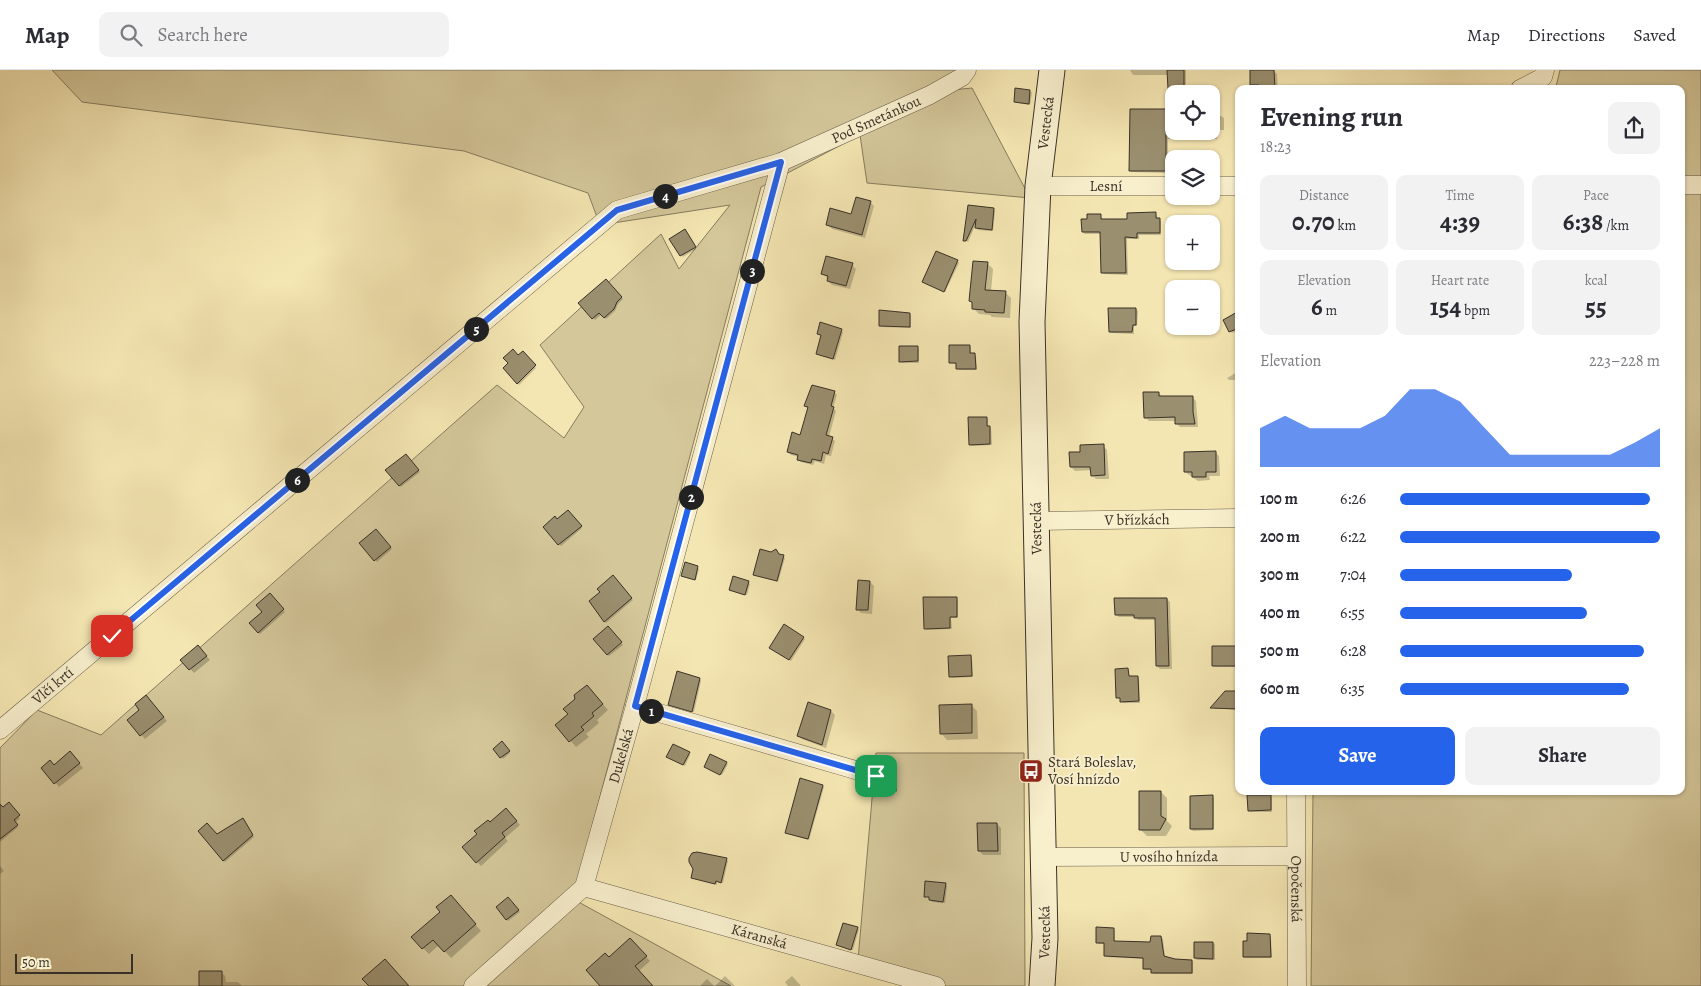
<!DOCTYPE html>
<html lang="en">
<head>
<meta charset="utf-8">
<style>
	:root { --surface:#fff; --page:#f2f2f3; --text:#2b2b33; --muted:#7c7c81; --line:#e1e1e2; --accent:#2563eb }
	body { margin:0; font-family:Alegreya,serif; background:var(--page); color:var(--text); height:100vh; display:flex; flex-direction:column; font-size:19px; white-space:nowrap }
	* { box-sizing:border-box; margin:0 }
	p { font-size:16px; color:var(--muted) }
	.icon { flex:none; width:28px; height:28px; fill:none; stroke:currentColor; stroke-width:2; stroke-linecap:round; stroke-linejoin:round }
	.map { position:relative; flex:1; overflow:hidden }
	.details { position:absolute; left:1235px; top:15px; width:450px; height:710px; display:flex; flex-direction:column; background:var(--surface); border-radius:10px; box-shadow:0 1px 4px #0004 }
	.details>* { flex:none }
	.controls { position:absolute; left:1165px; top:15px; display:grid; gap:10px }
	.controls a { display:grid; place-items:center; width:55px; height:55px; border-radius:10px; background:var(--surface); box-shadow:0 1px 4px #0004; font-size:25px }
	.scale { position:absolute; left:15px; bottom:12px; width:118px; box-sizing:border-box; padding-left:5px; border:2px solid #393127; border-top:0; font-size:14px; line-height:18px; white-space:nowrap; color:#393127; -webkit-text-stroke:4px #f8efcd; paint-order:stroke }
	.pin { position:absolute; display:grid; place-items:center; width:42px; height:42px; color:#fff; margin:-21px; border-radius:10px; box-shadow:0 2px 8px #0006 }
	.km { position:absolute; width:25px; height:25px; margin:-12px; border-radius:50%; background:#222; color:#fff; font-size:14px; line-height:25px; text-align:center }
	.round { display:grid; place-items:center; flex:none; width:52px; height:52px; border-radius:10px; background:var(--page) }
	.overview { display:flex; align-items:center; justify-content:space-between; height:85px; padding:0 25px }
	h1 { font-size:28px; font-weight:700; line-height:38px }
	.stats { display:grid; grid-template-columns:repeat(3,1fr); gap:8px; height:85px; padding:5px 25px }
	.stats div { display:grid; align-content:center; border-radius:10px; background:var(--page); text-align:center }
	.stats b { font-size:25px; font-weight:700 }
	.stats small { font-size:14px; font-weight:400 }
	.stats p { font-size:14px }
	.chart { height:140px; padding:10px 25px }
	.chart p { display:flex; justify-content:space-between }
	.chart svg { width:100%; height:90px; margin-top:5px; fill:var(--accent); opacity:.7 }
	.cta { display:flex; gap:10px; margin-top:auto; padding:10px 25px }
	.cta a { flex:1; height:58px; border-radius:10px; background:var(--accent); color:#fff; font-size:20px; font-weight:700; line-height:58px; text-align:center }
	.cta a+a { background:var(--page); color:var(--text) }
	ul { padding:0 25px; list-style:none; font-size:16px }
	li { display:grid; grid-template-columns:80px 60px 1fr; align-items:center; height:38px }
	li i { height:12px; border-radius:6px; background:var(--accent) }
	header { display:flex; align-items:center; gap:30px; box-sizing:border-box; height:70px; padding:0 25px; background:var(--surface); border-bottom:1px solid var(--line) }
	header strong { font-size:24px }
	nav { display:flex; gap:28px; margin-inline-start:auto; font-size:18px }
	.search { width:350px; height:45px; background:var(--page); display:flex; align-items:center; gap:12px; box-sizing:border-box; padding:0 18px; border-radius:10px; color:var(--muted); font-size:19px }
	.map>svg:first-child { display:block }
</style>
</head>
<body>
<header>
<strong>Map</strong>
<div class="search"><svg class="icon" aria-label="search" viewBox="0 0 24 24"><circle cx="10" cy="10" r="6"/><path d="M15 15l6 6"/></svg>Search here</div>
<nav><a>Map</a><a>Directions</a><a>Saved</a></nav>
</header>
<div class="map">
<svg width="1701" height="916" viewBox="0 0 1701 916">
	<rect width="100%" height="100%" fill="#f4e6b2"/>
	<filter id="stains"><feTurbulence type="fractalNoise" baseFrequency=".004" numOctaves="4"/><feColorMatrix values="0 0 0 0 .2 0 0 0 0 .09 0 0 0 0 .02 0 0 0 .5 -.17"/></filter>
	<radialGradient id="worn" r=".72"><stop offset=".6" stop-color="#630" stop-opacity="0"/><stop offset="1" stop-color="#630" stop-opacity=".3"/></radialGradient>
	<path fill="#d4c79a" stroke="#867c60" d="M52 0H959L923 23 972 18 1030 128 867 113 860 65 761 117 573 829 731 916H0V678L37 640 101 665 497 315 564 368 584 337 540 275 661 164 679 199 730 135 600 155 588 123 464 81 82 32Z
		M1560 0H1701V916H1311L1313 721H1681V19H1553L1556 17Z
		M876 683H1024L1025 916H943L858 890Z"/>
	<path fill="#0003" d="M1130 0H1186V21H1172L1169 19V5H1133Z
		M1252 1H1274L1277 4 1278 19H1252Z
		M1030 21 1032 23 1030 35 1017 33 1015 32Z
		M1211 38H1216L1218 40V46H1221L1224 48V60H1218L1217 69H1168V103L1132 102 1130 100 1165 40 1168 42V46H1174V61H1211Z
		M870 132 874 136 865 168 832 159 828 155 852 146Z
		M969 136 994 139 995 141 993 161 978 160 975 156 968 172 965 170Z
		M1156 144 1158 149 1161 151V165H1139V169H1127L1128 205 1104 204 1102 202 1101 164H1085L1083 162 1100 145 1103 151 1129 150Z
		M686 162 696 179 683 187 671 169Z
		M957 191 959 193 945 222 924 212Z
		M987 193 993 199 991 221 1005 222 1011 228 1010 248 992 247 990 245 979 244 973 238 974 234 971 231Z
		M852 195 856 199 850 219 832 215 828 211 829 209 823 204Z
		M606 210 623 229 618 234 615 241 606 249 602 244 595 250 580 233Z
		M1239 229V238L1235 230Z
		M1136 239 1138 241 1137 256H1134V264L1111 263 1110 262Z
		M1239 243V260L1232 263 1224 250Z
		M910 244 911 246V258L882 257 880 256Z
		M841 260 843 262 835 290 819 285 817 284 822 266 818 264Z
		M970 276 971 278V284L976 286 977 300H959L957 294 950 293Z
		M917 277 919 279V293H902L900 291Z
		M523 282 536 298 519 315 505 298Z
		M1239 301V310H1229L1227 308Z
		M834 322 837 325 833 338 836 341 829 367 835 371 831 386 826 385 824 394 815 391 813 395 801 392 798 389 799 387 791 385 788 382 801 366 808 339 805 336Z
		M1158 323 1163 327H1192L1196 331 1198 357H1180L1176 353V351H1149L1145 347Z
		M987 348 988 350V357L991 358 992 375 972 376 970 374Z
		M1103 376 1107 380 1109 409H1096L1092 405V400L1075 401 1071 397 1082 383Z
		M1215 382 1219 386 1220 406H1209L1210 410 1198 411 1185 402Z
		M406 385 420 402 401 417 387 401Z
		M568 441 582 458 561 476 545 457 558 450Z
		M376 461 392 479 377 492 361 474Z
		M779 486 785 488 778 512 755 504Z
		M698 498 699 499 696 510 682 505Z
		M613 507 633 530 606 553 605 551 602 522Z
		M748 512 750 514 747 525 731 520Z
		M870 512 874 516 872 544 861 543 857 539Z
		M270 525 285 542 260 564 251 553 264 542Z
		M956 528 958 530V548H951L952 559 927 560 925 558Z
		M1167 529 1170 532 1172 599H1160L1157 596 1156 550H1138L1135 547H1119L1116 545Z
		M608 557 623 575 609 586 594 569Z
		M803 568 805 569 791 591 772 580Z
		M1213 578H1237L1238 579V597H1215L1214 596Z
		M202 581 210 590 194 603 182 590Z
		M971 586 972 588 973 607 952 608 950 606Z
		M1128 600 1130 607H1138L1139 608 1140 633H1123L1121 629 1117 627Z
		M700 609 701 611 694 642 671 636Z
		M587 616 608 640 597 650 599 653 586 664 589 667 576 677 557 655 570 644Z
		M1238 624 1237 640 1212 638Z
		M150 631 167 651 145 669 129 650Z
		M809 634 831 641 835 645 826 678 802 669 798 665Z
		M971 635 977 641 978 669 947 670 941 663Z
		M502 673 510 683 503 689 494 679Z
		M689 683 690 685 685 696 668 687Z
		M74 687 83 698 59 717 43 698 54 696Z
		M726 693 728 694 722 705 707 698Z
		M896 709 897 710V722L883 723 881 721Z
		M823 716 824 717 809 770 788 764 786 762Z
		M1161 722 1167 728V751L1172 756 1166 766H1147L1141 760Z
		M1270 726 1272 728V742H1250L1249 740Z
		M1213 727 1214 728V760L1193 761 1191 759Z
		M9 734 20 748 15 753 18 757 0 772V741Z
		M510 743 520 755 505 768 508 771 481 796 463 777 490 754Z
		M244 751 254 767 225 792 199 761 217 765Z
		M997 754 1001 758V785H983L979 781Z
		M726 789 728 791 723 813 717 812V815L693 808Z
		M0 796 4 801 0 804Z
		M945 814 947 816 945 833 932 832 930 828 925 826Z
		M508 828 520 842 508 851 497 837Z
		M457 833 481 861 451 888 439 875 429 884 423 878Z
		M857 858 859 859 853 880 838 875Z
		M1113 859 1115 861V872L1152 873 1161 867 1163 869 1165 888 1175 891H1191L1193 892V904H1153L1152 900H1146L1144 899V889L1107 887 1105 885V874H1099L1097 872Z
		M1270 865 1271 867 1272 888H1245L1244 886Z
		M630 869 650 891 639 901 652 916H602L609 889Z
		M1213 873 1215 874V890H1197L1195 888Z
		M221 902 225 906 226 912H238L242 916H200Z
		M725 906 735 916H715Z
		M792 906 793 907 801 916H788L785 912Z
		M707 909 714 916H700Z"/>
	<path fill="#9a8f6f" stroke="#393127" d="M1167 0H1184V19H1168Z
		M1250 0H1274L1275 19H1259V15H1250Z
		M1015 18 1030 20 1029 34 1014 32Z
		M1130 39H1166V101H1129Z
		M856 127 871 131 862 165 826 155 830 138 851 144Z
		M968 135 994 138 992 160 975 158 976 149 966 171H963Z
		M1156 142V148H1160V163H1137V168L1125 167 1126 203H1101L1100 162H1082L1081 149H1087V144H1101V149H1127V143Z
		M685 159 696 177 680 186 669 169Z
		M936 181 958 190 944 222 922 212Z
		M826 186 853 193 846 216 827 211 828 206 821 204Z
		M973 191 988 192 985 220 1006 221 1004 243 985 242V240L972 239V232L969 231Z
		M606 209 622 227 617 232 614 239 604 248 599 243 592 249 578 233Z
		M1108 238H1136V255H1133L1132 262H1109Z
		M879 240 910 243V257L879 256Z
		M1239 241V258L1229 262 1223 250Z
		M820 252 842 259 833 289 816 284 821 265 817 264Z
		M949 275H970V283H975L976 299H956V293H949Z
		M899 276H918V291L899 292Z
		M513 279 518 285 523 281 536 295 517 314 503 298 508 293 503 288Z
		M812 315 835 321 831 336 834 337 826 365 833 367 828 384 823 382 821 391 812 389 811 393 797 390 798 385 787 382 792 362 800 365 808 337 804 336Z
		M1143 322H1159V326H1193V342L1195 354H1175V347L1144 348Z
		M968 347H987V356H990V374L969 375Z
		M1104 374 1105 405 1091 406 1090 397H1070L1069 382H1080V375Z
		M1216 381V402H1206V407H1192V402H1184V382Z
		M406 384 419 400 399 416 385 400Z
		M568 440 582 456 558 475 543 457 555 446 557 449Z
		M376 459 391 477 374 491 359 473Z
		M760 479 771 482 776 479 779 484 784 485 777 511 753 505Z
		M685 492 698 496 695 510 681 506Z
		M613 505 632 528 604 552 589 531 600 522 597 519Z
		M733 506 749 511 745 525 729 520Z
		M858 510 870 511 868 540H856Z
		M270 523 284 539 258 563 249 553 262 542 256 535Z
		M923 527H957V547H950V558L924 559Z
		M1114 528H1167L1169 596H1156L1155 548H1134V545H1115Z
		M784 554 804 567 789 590 769 578Z
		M608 556 622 572 607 585 593 569Z
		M198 575 207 586 189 600 180 590Z
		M1212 576H1236V596H1212Z
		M971 585 972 606 949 607 948 586Z
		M1128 598 1129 606H1138L1139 631 1120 632V628H1116L1115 599Z
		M677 601 700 608 692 642 668 635Z
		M587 615 603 634 592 643 594 646 581 657 584 660 569 672 555 655 568 644 563 639 575 629 574 625Z
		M1225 621H1239V639L1210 638Z
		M146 625 164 647 140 666 127 650 139 640 135 634Z
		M808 632 831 640 822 675 797 666Z
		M972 634V663L940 664 939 635Z
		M502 671 510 681 500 688 493 679Z
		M673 674 690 682 683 695 666 687Z
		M70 681 80 693 54 714 41 698 50 690 54 695Z
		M710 684 727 692 720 705 704 697Z
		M896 707V721H880V716L884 713 886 708Z
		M800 708 823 715 808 769 785 763Z
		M1139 721H1161V746L1166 749 1160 760H1139Z
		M1213 725V759H1190V726Z
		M1247 725H1271V740L1248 741Z
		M9 732 20 745 14 750 18 755 0 769V734L3 737Z
		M506 738 517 751 502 763 505 767 476 793 462 777 477 764 474 761 488 750 490 752Z
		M243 748 253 765 223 791 198 761 207 753 217 764Z
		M977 753H997L998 781H978Z
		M697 782 727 788 721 813 716 811 715 814 691 808 693 799 689 792V788L692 783Z
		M925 811 946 813 943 832 929 830V827H924Z
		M451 825 476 854 444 882 433 870 422 879 411 867 440 842 436 837Z
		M508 827 519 840 506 850 496 837Z
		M843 853 858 857 851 880 836 875Z
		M1096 857 1114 858V871L1150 872 1151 866H1161L1164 886 1175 889 1192 890V903H1151V899H1143V888L1104 886V873H1096Z
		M1247 863 1270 864 1271 887H1243V871H1247Z
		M630 868 647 886 635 896 653 916H600L586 900 605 883 609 887Z
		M1194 872H1213V889L1194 888Z
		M385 889 409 916H369L362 909Z
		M199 901H222V916H199Z"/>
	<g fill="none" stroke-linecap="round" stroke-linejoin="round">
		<defs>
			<g id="street">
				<path d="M1520 19 1543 7 1545 0"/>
				<path d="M1681 115H1701"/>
				<path id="s1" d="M1038 116H1174"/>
				<path d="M1211 116H1239"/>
				<path id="s2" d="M1036 451 1239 448"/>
				<path d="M635 636 876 706"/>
				<path id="s3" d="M0 660 617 140 781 92 930 25 962 7 967 0"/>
				<path id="s4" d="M1296 721 1297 916"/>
				<path id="s5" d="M1043 787 1296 786"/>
				<path id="s6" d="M584 817 936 916"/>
				<path id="s7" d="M473 916 584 817 635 636 781 92"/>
			</g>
			<g id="secondary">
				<path id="s8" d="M1042 916 1045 868 1032 252 1038 116 1052 0"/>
			</g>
		</defs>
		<use href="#street" stroke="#685e4a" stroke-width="19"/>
		<use href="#secondary" stroke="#393127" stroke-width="27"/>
		<use href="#street" stroke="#f8efcd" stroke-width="18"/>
		<use href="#secondary" stroke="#f8efcd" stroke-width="25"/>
	</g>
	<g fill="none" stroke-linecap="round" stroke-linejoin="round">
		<defs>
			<path id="route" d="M112 566 617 140 781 92 635 636 876 706"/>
		</defs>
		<use href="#route" stroke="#fff" stroke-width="10"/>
		<use href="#route" stroke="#2563eb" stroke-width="6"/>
	</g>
	<defs>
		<symbol id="bus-square" viewBox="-11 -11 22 22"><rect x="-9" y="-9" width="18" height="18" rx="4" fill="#8f2418" stroke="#f8efcd"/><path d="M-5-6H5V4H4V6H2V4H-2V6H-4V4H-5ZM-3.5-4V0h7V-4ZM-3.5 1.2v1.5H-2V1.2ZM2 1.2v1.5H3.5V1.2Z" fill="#fff"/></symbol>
	</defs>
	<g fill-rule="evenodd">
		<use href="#bus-square" x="1017" y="687" width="28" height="28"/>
	</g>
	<g text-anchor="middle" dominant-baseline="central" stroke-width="4" stroke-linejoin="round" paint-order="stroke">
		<g font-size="15" fill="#393127" stroke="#f8efcd">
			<text stroke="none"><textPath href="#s3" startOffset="1082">Pod Smetánkou</textPath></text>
			<text stroke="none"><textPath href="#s8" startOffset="864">Vestecká</textPath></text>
			<text stroke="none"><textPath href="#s1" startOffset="68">Lesní</textPath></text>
			<text stroke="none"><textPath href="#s2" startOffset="101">V břízkách</textPath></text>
			<text transform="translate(1036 458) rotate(-91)">Vestecká</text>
			<text stroke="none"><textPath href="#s3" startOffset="69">Vlčí krtí</textPath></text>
			<text stroke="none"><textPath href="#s7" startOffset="285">Dukelská</textPath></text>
			<text stroke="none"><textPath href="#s5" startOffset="126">U vosího hnízda</textPath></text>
			<text stroke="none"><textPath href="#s4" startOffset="98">Opočenská</textPath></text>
			<text stroke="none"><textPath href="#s8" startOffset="54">Vestecká</textPath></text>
			<text stroke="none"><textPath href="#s6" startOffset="182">Káranská</textPath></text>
		</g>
		<g font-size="15" fill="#393127" stroke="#f8efcd" text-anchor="start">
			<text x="1048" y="692">Stará Boleslav,<tspan x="1048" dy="17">Vosí hnízdo</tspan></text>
		</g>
	</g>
	<rect width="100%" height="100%" filter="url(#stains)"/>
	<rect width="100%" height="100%" fill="url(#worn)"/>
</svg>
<div class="controls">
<a><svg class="icon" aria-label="locate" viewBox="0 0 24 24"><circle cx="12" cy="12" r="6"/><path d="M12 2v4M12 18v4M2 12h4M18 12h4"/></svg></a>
<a><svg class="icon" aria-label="layers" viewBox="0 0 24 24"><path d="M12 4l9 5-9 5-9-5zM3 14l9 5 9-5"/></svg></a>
<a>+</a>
<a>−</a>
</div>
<div class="scale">50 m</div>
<div class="pin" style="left:876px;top:706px;background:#1e9e55"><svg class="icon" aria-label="arrive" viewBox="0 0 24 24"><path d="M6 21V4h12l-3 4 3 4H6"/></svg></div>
<div class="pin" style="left:112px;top:566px;background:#d93025"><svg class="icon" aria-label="check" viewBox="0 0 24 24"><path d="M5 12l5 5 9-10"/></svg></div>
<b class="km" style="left:651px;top:641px">1</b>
<b class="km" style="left:691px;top:427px">2</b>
<b class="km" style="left:752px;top:201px">3</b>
<b class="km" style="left:665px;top:126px">4</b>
<b class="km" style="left:476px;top:259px">5</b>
<b class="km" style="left:297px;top:410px">6</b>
<section class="details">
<div class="overview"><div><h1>Evening run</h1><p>18:23</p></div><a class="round"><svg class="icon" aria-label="share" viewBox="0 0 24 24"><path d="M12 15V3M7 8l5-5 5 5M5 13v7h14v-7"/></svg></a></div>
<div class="stats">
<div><p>Distance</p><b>0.70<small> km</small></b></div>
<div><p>Time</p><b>4:39</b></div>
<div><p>Pace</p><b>6:38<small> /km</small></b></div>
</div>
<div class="stats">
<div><p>Elevation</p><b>6<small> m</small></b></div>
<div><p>Heart rate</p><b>154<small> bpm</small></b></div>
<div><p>kcal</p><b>55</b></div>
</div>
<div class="chart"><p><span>Elevation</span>223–228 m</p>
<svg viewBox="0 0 160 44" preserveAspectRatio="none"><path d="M0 44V25L10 19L20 25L30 25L40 25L50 19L60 6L70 6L80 12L90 25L100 38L110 38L120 38L130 38L140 38L150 32L160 25V44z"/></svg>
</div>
<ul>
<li><b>100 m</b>6:26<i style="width:96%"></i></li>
<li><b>200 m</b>6:22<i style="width:100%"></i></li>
<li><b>300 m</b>7:04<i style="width:66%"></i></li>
<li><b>400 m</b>6:55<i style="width:72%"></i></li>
<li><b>500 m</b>6:28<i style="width:94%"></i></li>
<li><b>600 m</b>6:35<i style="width:88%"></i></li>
</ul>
<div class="cta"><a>Save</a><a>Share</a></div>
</section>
</div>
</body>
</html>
